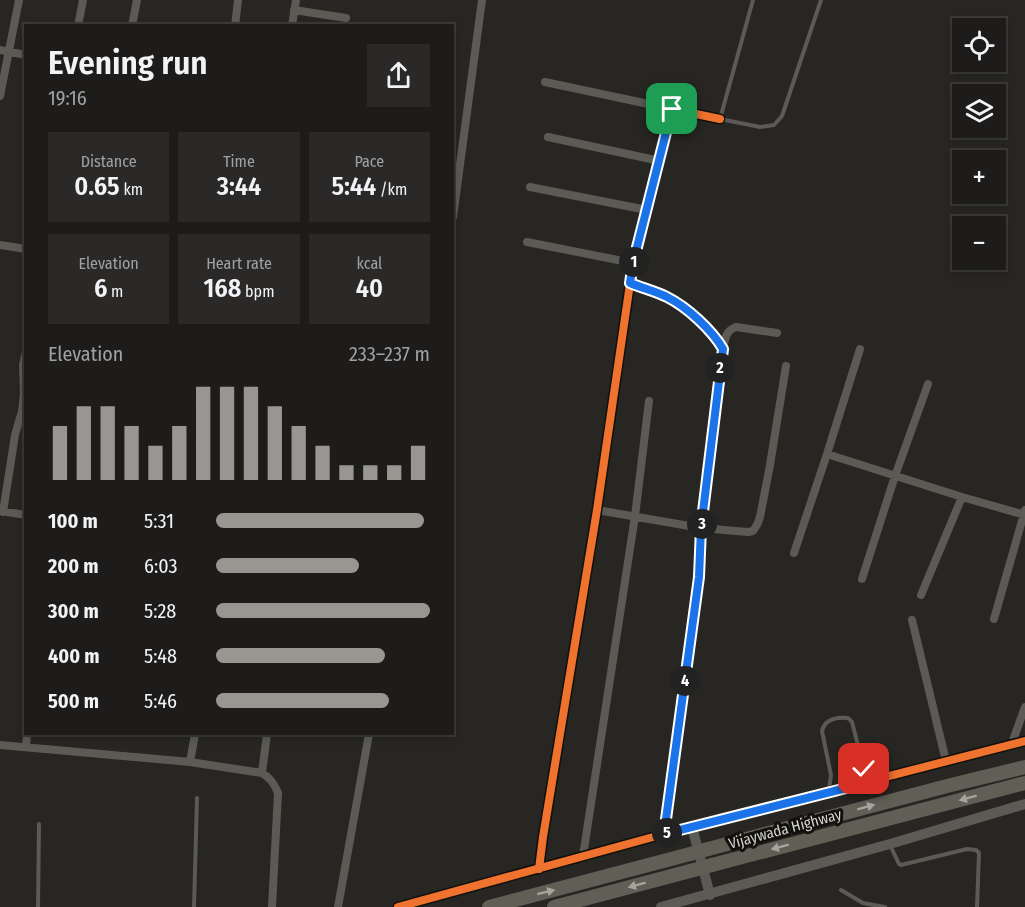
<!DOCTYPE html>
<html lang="en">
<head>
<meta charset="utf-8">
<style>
	:root { --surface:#1d1c1a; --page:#2a2927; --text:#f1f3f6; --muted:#a0a1a2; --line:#3b3a39; --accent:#979691 }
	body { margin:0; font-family:"Fira Sans Condensed",sans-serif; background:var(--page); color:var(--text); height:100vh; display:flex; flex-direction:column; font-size:22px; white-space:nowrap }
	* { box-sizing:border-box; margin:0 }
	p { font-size:20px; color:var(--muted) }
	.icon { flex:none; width:33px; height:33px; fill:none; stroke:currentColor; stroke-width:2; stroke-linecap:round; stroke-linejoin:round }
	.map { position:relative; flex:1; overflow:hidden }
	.sheet { position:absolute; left:24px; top:24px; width:430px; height:711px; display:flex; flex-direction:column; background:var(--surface); border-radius:0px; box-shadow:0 3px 9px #0003,0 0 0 2px var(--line) }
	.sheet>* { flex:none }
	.controls { position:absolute; left:952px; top:18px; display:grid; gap:12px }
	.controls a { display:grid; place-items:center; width:54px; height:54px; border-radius:0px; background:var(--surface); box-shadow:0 3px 9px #0003,0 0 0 2px var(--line); font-size:30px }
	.pin { position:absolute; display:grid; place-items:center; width:51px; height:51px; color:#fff; margin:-26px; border-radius:12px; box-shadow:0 3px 9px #0006 }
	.km { position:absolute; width:30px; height:30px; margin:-15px; border-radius:50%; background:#222; color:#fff; font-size:16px; line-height:30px; text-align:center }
	.round { display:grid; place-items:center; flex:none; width:63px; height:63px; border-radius:0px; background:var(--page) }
	.summary { display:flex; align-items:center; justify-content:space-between; height:102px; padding:0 24px }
	h1 { font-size:33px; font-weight:600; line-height:45px }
	.metrics { display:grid; grid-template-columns:repeat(3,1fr); gap:9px; height:102px; padding:6px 24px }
	.metrics div { display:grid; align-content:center; border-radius:0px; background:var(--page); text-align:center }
	.metrics b { font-size:26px; font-weight:600 }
	.metrics small { font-size:16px; font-weight:400 }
	.metrics p { font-size:16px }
	.chart { height:168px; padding:12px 24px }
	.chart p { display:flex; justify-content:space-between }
	.chart svg { width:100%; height:108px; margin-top:6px; stroke:var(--accent); stroke-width:6 }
	ul { padding:0 24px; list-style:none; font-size:20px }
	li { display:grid; grid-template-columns:96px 72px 1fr; align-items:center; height:45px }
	li i { height:15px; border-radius:8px; background:var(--accent) }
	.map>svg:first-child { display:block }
</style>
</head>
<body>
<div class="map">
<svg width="1025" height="907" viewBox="0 0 1025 907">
	<rect width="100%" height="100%" fill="#272622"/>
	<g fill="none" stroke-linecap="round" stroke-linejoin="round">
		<path stroke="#5b5a54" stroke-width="4" d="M753 0 720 119 760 127 774 125 782 116 821 0
			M829 789 831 775 822 731C825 719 837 717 848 718L852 722 864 769 872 778
			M890 845 899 864 901 865 967 849 976 850 979 853 977 907
			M841 890 863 903 885 907
			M38 907 39 824
			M194 907 197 798"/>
		<path stroke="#5b5a54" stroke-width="8" d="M294 10 346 18
			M78 26 83 0
			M132 26 137 0
			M235 26 238 0
			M292 26 296 0
			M0 50 26 55
			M545 82 672 109
			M0 96 19 0
			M548 137 660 161
			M530 187 647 210
			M453 217 482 0
			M527 242 633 263
			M0 245 26 249
			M630 283C642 288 655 291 667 297 687 306 712 330 723 349
			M827 454 860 349
			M597 510 701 528 748 532 753 531 757 525 760 517 770 465 786 366
			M0 511 26 515
			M3 512 15 435 22 411 24 394 23 365 26 352
			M794 553 827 454 962 497 1025 515
			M862 579 895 476 928 384
			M921 595 962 497
			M994 619 1025 510
			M912 620 946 761
			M1012 743 1025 707
			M0 745 190 762 262 773C270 778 274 783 278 793L272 907
			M26 747 27 734
			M190 762 195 734
			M262 773 267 734
			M664 834 699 577 701 528 723 349C725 340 725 331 736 327L777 333
			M583 856 635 516 649 401
			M539 869 543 837 597 510 633 263 672 109 720 119
			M338 907 369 734"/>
		<path stroke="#5b5a54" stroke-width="10" d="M692 827 710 895
			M398 907 664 834 1025 741
			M661 907 890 844 1025 804"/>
		<path stroke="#605e55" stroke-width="14" d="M708 849 951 785 1025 767
			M712 865 1025 783
			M489 907 690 854
			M554 907 694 870"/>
		<path stroke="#605e55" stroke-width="14" d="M690 854 708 849
			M694 870 712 865"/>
		<defs>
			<path id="cycleway" d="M539 869 543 837 597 510 633 263 672 109 720 119
				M398 907 664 834 1025 741"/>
		</defs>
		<use href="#cycleway" stroke="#11100c" stroke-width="11"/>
		<use href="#cycleway" stroke="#ef722f" stroke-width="8"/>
	</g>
	<defs><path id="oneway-solid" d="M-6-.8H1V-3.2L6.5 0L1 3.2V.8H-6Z" transform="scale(1.5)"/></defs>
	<g fill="#a6a49d">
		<use href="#oneway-solid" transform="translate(968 798) rotate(165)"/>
		<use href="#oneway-solid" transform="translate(866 807) rotate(-15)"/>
		<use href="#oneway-solid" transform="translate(780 847) rotate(165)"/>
		<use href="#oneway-solid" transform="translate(637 885) rotate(165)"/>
		<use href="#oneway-solid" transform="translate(546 892) rotate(-14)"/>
	</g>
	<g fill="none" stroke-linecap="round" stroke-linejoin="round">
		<defs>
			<path id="route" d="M672 109 633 263 630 283C642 288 655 291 667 297 687 307 712 330 723 349L701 528 699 577 664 834 874 781 864 769"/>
		</defs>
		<use href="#route" stroke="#fff" stroke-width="12"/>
		<use href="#route" stroke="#1a73e8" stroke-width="8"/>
	</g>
	<g text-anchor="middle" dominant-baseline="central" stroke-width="6" stroke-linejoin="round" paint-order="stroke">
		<g font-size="15" fill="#d4d3cd" stroke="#11100c">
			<text transform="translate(785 829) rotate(-15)">Vijaywada Highway</text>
		</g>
	</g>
</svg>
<div class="controls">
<a><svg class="icon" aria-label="locate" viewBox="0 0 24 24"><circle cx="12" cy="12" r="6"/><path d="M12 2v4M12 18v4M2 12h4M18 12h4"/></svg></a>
<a><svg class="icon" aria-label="layers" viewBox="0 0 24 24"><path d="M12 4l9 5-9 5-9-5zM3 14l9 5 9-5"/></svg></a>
<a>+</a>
<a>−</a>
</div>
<div class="pin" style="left:672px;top:109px;background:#1e9e55"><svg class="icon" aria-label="arrive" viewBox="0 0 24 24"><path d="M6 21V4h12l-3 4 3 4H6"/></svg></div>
<div class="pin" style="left:864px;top:769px;background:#d93025"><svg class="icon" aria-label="check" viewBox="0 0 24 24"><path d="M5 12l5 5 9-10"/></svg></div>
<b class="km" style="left:634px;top:262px">1</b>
<b class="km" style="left:720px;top:368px">2</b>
<b class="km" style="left:702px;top:524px">3</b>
<b class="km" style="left:685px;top:681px">4</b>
<b class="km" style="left:667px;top:833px">5</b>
<section class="sheet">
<div class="summary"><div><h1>Evening run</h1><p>19:16</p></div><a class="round"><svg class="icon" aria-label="share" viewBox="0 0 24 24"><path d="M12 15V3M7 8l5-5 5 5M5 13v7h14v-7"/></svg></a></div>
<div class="metrics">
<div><p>Distance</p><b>0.65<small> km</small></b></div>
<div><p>Time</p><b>3:44</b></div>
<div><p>Pace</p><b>5:44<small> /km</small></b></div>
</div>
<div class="metrics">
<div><p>Elevation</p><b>6<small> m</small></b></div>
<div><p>Heart rate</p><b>168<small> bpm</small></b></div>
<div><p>kcal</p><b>40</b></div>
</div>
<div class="chart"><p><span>Elevation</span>233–237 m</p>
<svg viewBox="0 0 160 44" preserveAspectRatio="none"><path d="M5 44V22M15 44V14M25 44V14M35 44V22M45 44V30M55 44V22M65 44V6M75 44V6M85 44V6M95 44V14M105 44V22M115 44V30M125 44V38M135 44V38M145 44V38M155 44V30"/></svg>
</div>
<ul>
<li><b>100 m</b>5:31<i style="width:97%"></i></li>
<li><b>200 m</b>6:03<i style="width:67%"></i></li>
<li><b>300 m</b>5:28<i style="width:100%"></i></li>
<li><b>400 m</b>5:48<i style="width:79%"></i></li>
<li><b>500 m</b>5:46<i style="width:81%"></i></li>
</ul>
</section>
</div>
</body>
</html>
